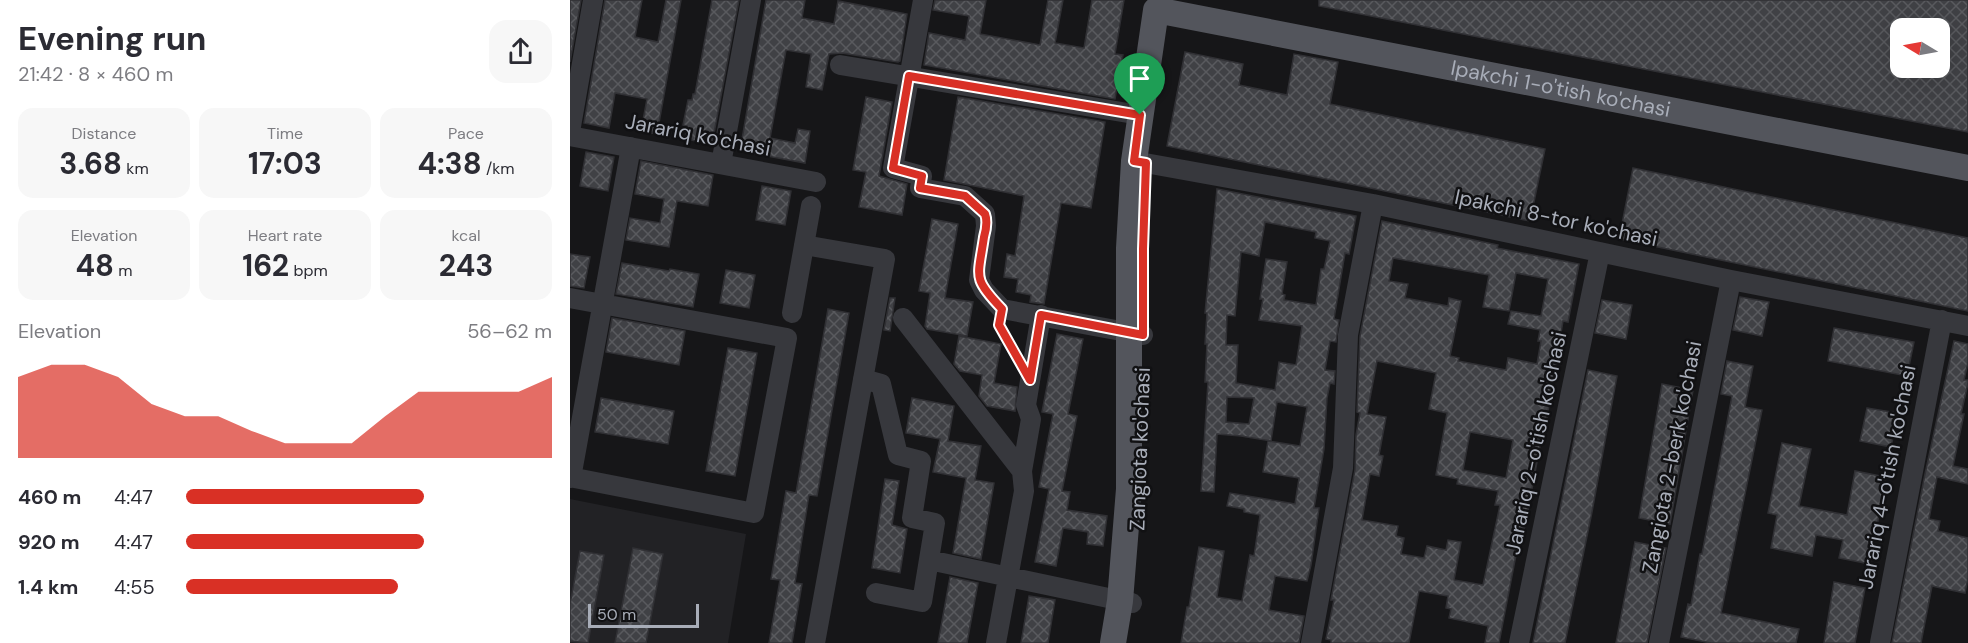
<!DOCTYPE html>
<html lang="en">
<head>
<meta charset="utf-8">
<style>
	:root { --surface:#fff; --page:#f7f7f7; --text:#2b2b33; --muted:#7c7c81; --accent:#d93025 }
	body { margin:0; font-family:"DM Sans",sans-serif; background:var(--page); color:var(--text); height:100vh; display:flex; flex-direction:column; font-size:22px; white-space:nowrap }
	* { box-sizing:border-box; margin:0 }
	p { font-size:20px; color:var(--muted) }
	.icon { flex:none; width:33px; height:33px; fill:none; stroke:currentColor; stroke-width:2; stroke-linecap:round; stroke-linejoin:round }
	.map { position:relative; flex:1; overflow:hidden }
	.side { display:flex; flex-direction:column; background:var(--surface); width:570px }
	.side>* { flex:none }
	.needle { width:39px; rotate:280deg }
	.controls { position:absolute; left:1320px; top:18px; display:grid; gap:12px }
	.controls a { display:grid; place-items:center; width:60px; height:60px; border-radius:12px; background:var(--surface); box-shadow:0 6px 24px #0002; font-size:30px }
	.scale { position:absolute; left:18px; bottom:15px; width:111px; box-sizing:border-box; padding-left:6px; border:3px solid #a8adb8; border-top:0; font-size:16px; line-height:21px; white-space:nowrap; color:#a8adb8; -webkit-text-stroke:4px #111113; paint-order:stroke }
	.pin { position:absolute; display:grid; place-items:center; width:51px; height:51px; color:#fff; margin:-62px -26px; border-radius:50% 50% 50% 0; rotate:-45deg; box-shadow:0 0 6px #0007 }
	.pin .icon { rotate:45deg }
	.round { display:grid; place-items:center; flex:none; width:63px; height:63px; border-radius:18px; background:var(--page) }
	.head { display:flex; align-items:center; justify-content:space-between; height:102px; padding:0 18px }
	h1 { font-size:33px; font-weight:700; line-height:45px }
	.figures { display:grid; grid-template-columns:repeat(3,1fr); gap:9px; height:102px; padding:6px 18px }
	.figures div { display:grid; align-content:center; border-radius:15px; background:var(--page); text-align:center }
	.figures b { font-size:30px; font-weight:700 }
	.figures small { font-size:16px; font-weight:400 }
	.figures p { font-size:16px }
	.chart { height:168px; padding:12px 18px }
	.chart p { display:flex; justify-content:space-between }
	.chart svg { width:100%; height:108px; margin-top:6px; fill:var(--accent); opacity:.7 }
	ul { padding:0 18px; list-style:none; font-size:20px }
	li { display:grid; grid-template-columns:96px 72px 1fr; align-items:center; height:45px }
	li i { height:15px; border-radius:8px; background:var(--accent) }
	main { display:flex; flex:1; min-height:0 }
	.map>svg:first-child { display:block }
</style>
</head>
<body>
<main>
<section class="side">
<div class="head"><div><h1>Evening run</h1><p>21:42 · 8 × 460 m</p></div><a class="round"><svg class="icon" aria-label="share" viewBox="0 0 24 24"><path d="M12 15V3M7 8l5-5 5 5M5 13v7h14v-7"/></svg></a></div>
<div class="figures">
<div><p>Distance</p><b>3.68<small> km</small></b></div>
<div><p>Time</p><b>17:03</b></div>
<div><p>Pace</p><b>4:38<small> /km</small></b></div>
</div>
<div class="figures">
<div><p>Elevation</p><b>48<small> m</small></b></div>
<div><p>Heart rate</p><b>162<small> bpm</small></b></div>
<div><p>kcal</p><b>243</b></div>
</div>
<div class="chart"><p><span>Elevation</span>56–62 m</p>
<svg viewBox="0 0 160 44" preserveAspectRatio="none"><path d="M0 44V11L10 6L20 6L30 11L40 22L50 27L60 27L70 33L80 38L90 38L100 38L110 27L120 17L130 17L140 17L150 17L160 11V44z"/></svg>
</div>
<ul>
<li><b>460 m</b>4:47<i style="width:65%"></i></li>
<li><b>920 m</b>4:47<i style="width:65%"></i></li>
<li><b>1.4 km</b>4:55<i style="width:58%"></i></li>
</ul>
</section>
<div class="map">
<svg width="1398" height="643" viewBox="0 0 1398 643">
	<defs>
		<pattern id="building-cross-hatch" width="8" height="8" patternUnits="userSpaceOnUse" patternTransform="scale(1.5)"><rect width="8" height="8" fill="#404145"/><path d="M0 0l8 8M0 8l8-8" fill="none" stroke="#595a5e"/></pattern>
	</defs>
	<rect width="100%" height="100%" fill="#161618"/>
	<path fill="#222225" d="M0 499 176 534 158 643H0Z"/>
	<path fill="url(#building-cross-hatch)" stroke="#303034" stroke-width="1.5" fill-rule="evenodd" d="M0 0H11L0 62Z
		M35 0H72L65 37 88 42 96 0H111L87 134 71 131 77 99 45 93 39 128 14 123Z
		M142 0H169L142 144 115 139 117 126 113 125 118 100H122L123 94H125Z
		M196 0H235L232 18 264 24 268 1 337 14 330 61 328 62 272 53 259 54 252 90 236 87 241 54 216 50 200 138 225 143 228 129 240 131 235 163 170 151Z
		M365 0H416L410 34 470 45 478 0H493L485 43 514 48 522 0H554L545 54 553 55 545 99 354 65 359 33 395 40 399 16 363 10Z
		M749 0H1398V132L749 6ZM1330 28H1370V68H1330Z
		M615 52 673 64 669 85 717 95 724 54 768 62 760 104 975 149 960 221 597 146Z
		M296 97 322 102 309 176 337 184 332 215 289 207 296 172 283 170Z
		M388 97 535 122 521 208 491 203 474 304 460 302 461 295 446 292 448 279 434 277 437 254 445 256 454 196 374 180Z
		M16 152 44 157 38 191 10 186Z
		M71 161 143 175 138 206 107 201 99 247 56 240 60 218 90 223 94 199 65 194Z
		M1063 168 1398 238V311L1049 239Z
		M192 186 221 191 215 225 186 220Z
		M647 189 786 216 779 254 775 253 764 319 769 320 766 342 760 341 755 370 765 371 764 384 760 383 757 398 754 449 744 508H749L741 565 737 581 705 576 699 610 734 616 729 643H611L617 607H619L629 547 654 551 647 597 672 601 680 555 684 556 690 515 674 512V509L657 506 660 493 725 504 729 478 693 472 698 441 730 446 737 407 707 402 701 441 671 436 647 434 644 492 631 491 638 382H635L637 344H635L637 313H635ZM695 222 746 232 745 238 760 241 754 269H751L746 305 714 300 715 295 712 294 717 262 696 259 690 299H693L689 320 732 326 726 365 709 362 705 390 666 383 668 345H656L657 315 665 316 671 252 689 256ZM657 397 684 398 679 424 656 422Z
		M362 219 388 224 375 298 403 302 397 336 357 329 355 326 360 293 349 291Z
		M812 221 928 245 927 248 1009 264 998 322 993 321 974 435H972L956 521 948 556 946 555 929 643H915L918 626 879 618 881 609 876 608 878 596 849 591 839 643H761V640L756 639 764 600H761L785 470 786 435 790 413 787 412 790 336ZM823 258 919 275 913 307 939 311 946 273 978 279 971 316 941 311 938 324 970 330 968 341H971L967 364 938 358 936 370 888 361 889 358 880 356 891 301 879 298 878 306 835 298 838 284 819 281ZM807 361 866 373 859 409 877 413 866 475 888 479 887 484 928 491 925 505H930L913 585 884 580 891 542 878 540 876 550 857 546 854 558 831 554 834 538 826 536 828 526 792 520 800 474 809 476 813 456 809 455 816 417 797 414ZM900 432 943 440 936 478 893 470Z
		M0 254 20 257 14 288 0 286Z
		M52 263 99 271 100 269 129 274 123 307 46 294Z
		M156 270 185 275 179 308 150 303Z
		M1170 297 1199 302 1192 336 1163 330Z
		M320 298H325L320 331 314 330Z
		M1032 300 1062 305 1056 339 1025 333Z
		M258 309 279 313 247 496 239 495 225 583 232 584 222 643H199L210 580 201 579 216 491 226 493Z
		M42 318 115 331 109 365 36 352Z
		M1264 328 1344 342 1337 376 1258 361Z
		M487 334 513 339 498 414 507 416 492 491 500 492 497 510 537 516 533 546 517 544 518 532 493 528 486 566 465 562 479 489 469 487 483 414 472 412Z
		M389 336 431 344 424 383 447 387 445 411 417 406 409 396 412 375 390 371 384 364Z
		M1384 341 1398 344V362L1394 380H1398V383L1391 414H1394L1383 466 1398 469V484L1367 477 1359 519 1370 521 1368 531 1398 538V578L1395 593 1362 586 1351 643H1322L1355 474Z
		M158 348 187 353 165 476 136 471Z
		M1157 361 1183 366 1175 407 1192 410 1151 613 1229 629 1226 643H1141L1111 637 1118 604 1121 605 1130 554H1132L1162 396 1151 394Z
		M1018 370 1047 376 1022 512 995 643H963Z
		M1092 384 1123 390 1100 524 1069 518Z
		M31 398 104 411 98 444 25 432Z
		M342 398 384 406 378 441 411 446 405 480 424 483 411 559 383 553 396 478 363 472 370 439 336 433Z
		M1297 408 1328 413 1321 447 1290 441Z
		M1212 443 1241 449 1229 506 1277 515 1285 471 1316 477 1300 564 1269 558 1273 540 1246 535 1242 556 1201 548 1207 515 1198 513Z
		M315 479 329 481 322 525 337 529 330 573 302 568Z
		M1065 542 1096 548 1077 643H1046Z
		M63 548 93 554 76 643H45Z
		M10 551 34 555 18 643 0 641V604Z
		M380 577 408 583 397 643H368Z
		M1264 582 1295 588 1285 643H1254Z
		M459 596 485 600 478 643H451Z"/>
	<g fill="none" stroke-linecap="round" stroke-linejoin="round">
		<path stroke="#3d3f44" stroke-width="3" stroke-dasharray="3 4.5" stroke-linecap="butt" d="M430 326 448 357"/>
		<path stroke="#37383d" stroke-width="20" d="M353 0 323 168 352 176 350 188 395 196 415 214 416 226 409 280 414 290 432 309 573 335
			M270 65 570 115
			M0 132 23 0
			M0 136 246 182
			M564 161 803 204 1161 280 1398 326
			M151 164 181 0
			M234 245 315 259 245 643
			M0 298 217 338 184 513 0 477
			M222 313 241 206
			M333 318 452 471
			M293 379 311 384 328 455 351 461 342 518 365 523 352 602 306 593
			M1 478 61 147
			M359 560 562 603
			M426 643 454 491 452 471 461 419 456 405 471 315
			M741 643 773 468 778 335 803 204
			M949 643 1030 252
			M1089 643 1161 280
			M1310 643 1372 320"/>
		<path stroke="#53555c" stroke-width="26" id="s1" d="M543 643 550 601 559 489V248L564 161 586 10 1398 168"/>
	</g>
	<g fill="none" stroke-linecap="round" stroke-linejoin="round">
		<defs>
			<path id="route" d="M339 76 570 115 564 161 576 163 573 249V335L471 315 460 380 429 325 432 309C402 278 408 278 414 237 416 230 418 222 415 214L395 196 350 188 352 176 323 168Z"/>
		</defs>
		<use href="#route" stroke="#fff" stroke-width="12"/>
		<use href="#route" stroke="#d93025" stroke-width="8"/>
	</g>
	<g text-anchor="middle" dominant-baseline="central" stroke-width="5" stroke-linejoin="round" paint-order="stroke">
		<g font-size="21" fill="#a8adb8" stroke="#111113">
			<text stroke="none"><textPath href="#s1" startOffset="1048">Ipakchi 1-o'tish ko'chasi</textPath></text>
			<text transform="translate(128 135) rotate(11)">Jarariq ko'chasi</text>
			<text transform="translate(986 218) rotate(12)">Ipakchi 8-tor ko'chasi</text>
			<text transform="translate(966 443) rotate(-78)">Jarariq 2-o'tish ko'chasi</text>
			<text transform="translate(570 449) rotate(-88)">Zangiota ko'chasi</text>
			<text transform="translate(1102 457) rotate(-79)">Zangiota 2-berk ko'chasi</text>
			<text transform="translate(1317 477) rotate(-79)">Jarariq 4-o'tish ko'chasi</text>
		</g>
	</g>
</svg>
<div class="controls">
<a><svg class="needle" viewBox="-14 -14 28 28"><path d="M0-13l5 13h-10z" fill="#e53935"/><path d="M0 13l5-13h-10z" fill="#7c7c81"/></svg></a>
</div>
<div class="scale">50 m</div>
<div class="pin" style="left:570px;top:115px;background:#1e9e55"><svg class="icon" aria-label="arrive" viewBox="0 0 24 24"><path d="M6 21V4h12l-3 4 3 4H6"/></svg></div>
</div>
</main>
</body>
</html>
